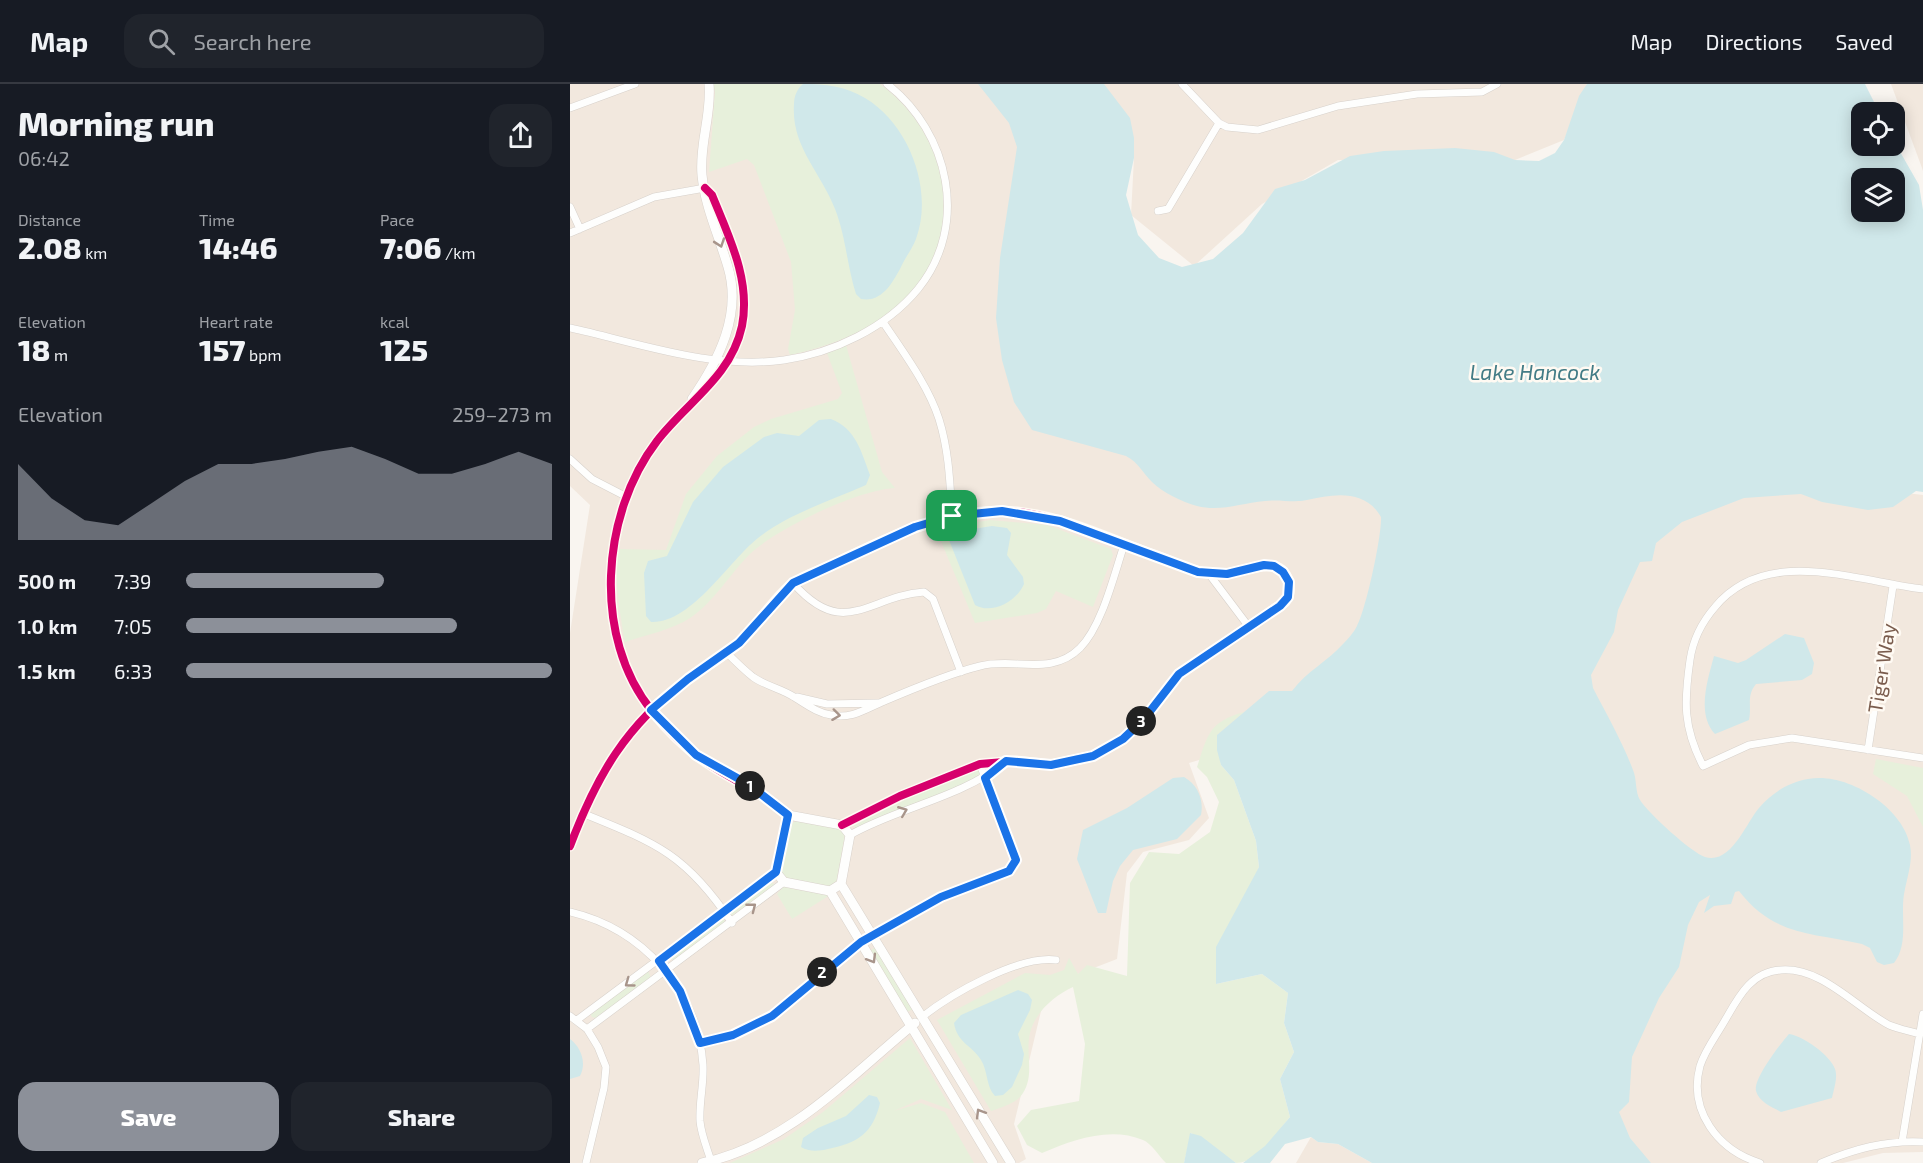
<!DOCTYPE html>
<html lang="en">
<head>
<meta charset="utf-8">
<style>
	:root { --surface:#171b24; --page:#20242c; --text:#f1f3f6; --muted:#9ea1a6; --line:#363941; --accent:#8c9099 }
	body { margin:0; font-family:"Exo 2",sans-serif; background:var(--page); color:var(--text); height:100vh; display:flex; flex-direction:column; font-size:22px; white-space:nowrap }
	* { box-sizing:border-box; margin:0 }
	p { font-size:20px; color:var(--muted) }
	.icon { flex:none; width:33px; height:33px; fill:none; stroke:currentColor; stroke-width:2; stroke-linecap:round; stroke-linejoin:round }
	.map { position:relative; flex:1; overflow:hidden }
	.drawer { display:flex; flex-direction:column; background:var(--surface); width:570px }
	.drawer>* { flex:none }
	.controls { position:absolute; left:1281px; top:18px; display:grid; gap:12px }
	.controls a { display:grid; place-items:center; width:54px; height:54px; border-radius:12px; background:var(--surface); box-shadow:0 3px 15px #0003; font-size:30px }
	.pin { position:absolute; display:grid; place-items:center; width:51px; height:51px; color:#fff; margin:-26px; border-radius:12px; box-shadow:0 3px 9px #0006 }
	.km { position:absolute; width:30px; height:30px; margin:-15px; border-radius:50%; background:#222; color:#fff; font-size:16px; line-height:30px; text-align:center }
	.round { display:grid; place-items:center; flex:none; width:63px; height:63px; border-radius:18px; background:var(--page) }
	.headline { display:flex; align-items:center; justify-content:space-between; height:102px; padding:0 18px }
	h1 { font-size:33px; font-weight:800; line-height:45px }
	.stats { display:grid; grid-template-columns:repeat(3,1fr); gap:9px; height:102px; padding:6px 18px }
	.stats div { display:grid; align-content:center }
	.stats b { font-size:30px; font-weight:800 }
	.stats small { font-size:16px; font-weight:400 }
	.stats p { font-size:16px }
	.chart { height:168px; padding:12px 18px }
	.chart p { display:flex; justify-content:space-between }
	.chart svg { width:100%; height:108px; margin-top:6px; fill:var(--accent); opacity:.7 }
	.cta { display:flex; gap:12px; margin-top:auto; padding:12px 18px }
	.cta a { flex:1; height:69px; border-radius:18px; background:var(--accent); color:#fff; font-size:24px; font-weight:800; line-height:69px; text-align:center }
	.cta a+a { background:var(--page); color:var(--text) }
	ul { padding:0 18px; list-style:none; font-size:20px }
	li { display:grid; grid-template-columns:96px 72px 1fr; align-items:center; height:45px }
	li i { height:15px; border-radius:8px; background:var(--accent) }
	header { display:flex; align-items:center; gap:36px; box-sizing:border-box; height:84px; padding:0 30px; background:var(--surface); border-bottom:2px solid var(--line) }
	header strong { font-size:28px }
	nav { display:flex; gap:33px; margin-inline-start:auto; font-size:21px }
	.search { width:420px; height:54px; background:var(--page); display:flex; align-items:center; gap:15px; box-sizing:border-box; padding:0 21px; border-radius:18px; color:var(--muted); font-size:22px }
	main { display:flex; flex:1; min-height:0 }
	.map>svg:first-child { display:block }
</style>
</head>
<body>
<header>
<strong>Map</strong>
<div class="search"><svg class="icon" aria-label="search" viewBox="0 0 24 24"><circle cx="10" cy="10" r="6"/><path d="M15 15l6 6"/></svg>Search here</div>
<nav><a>Map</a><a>Directions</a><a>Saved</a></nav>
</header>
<main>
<section class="drawer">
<div class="headline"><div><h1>Morning run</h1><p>06:42</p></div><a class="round"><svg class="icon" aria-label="share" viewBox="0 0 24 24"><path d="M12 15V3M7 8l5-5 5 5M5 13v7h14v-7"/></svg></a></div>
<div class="stats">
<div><p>Distance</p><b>2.08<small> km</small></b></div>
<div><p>Time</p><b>14:46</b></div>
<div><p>Pace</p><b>7:06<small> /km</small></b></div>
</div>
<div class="stats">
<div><p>Elevation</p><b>18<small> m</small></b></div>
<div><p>Heart rate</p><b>157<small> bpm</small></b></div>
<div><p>kcal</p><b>125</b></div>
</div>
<div class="chart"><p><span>Elevation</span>259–273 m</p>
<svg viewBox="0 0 160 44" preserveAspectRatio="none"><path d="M0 44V13L10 27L20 36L30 38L40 29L50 20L60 13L70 13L80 11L90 8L100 6L110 11L120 17L130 17L140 13L150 8L160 13V44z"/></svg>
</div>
<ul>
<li><b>500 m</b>7:39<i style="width:54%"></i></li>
<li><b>1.0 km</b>7:05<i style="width:74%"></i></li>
<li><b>1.5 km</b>6:33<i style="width:100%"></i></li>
</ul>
<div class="cta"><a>Save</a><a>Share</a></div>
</section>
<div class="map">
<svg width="1353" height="1079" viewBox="0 0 1353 1079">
	<rect width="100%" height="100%" fill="#f9f5f0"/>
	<path fill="#f2e8de" d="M0 0H463L521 283 809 311 889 479 720 649 619 679 639 734 619 756 573 768 557 789 547 875 477 902 444 1040 456 1075 449 1079H0V549L20 421 0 402Z
		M531 0H1017L994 56 945 76H768L692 120 624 182 561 131 564 74Z
		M1321 0H1353V87L1352 84Z
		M1243 398 1353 411V1068L1313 1069 1273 1079H1063L1025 991 1117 802 1181 764 1139 780 1075 740 1005 599 1046 486 1111 423Z
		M741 1053 748 1058 768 1060 802 1079H726Z"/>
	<path fill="#e7f0db" d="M143 0H310C385 55 399 162 324 225 295 249 257 263 220 271L218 265 225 226 221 178 184 81 177 75 139 88 145 8Z
		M276 261 312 388 325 404C288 406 207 444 180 470 159 491 144 518 120 534 102 546 75 551 55 558 51 539 42 480 50 465L96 466 116 410 147 372 184 343 201 335 268 315 272 309 257 269Z
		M420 436 477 441 541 465 543 471 523 523 486 507 476 525 467 529 405 539 366 445Z
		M674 628 647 651 651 681 664 696 686 757 689 783 646 900 692 890 718 909 714 939 724 968 710 995 720 1033C706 1049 688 1079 666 1079L621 1049 614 1079H596C589 1072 581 1059 573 1056 540 1042 502 1056 472 1069L457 1061 447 1042 461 1026 509 1017 515 960 503 903C485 911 465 928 460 949 455 969 465 990 453 1009 447 1019 432 1023 421 1027L367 936 455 889 480 891 494 886 499 874 508 890 517 881 557 892 560 799 579 768 609 770 640 748 649 718 637 693 627 683C638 650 639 638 674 628Z
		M1306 675 1353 684V743L1337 712 1303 690Z
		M403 686H409V694L286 745 283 741 312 723Z
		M226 737 269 745 275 751 266 799 258 803 213 793 210 785 219 741Z
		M199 796 205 801 161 832 158 828Z
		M215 801 223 805 260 811 222 835 207 810Z
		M150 832 156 838 104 877 98 872Z
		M306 863 343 925 337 928 300 867Z
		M78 887 81 894 26 934 22 933 20 929Z
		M340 954 382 1026 351 1015 324 1027 351 1019 375 1028 404 1079H160L214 1055 253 1028Z"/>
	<path fill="#d0e8ea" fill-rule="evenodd" d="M233 0C255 0 275 2 295 14 339 40 364 106 346 155 342 165 335 174 331 183 323 198 312 219 291 215L286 210C277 182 276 153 265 125 251 88 221 63 224 20 224 12 227 5 233 0Z
		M408 0H534L560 34 564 54V74L556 111 568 151 589 174 612 183 643 175 673 149 705 105 735 96 780 72 814 67 885 64 924 68 945 76 969 77 985 69 994 56 1009 12 1017 0H1295L1309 28H1292V62H1324L1325 59 1349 101 1353 126V408L1346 407 1323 423 1298 426 1252 418 1231 410 1174 414 1112 438 1086 459 1082 477 1070 478 1048 526 1044 548 1021 591 1023 604C1037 631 1052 657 1063 686 1067 695 1065 708 1070 716 1078 729 1122 769 1135 773 1161 781 1176 739 1189 724 1202 709 1219 698 1238 695 1276 687 1333 723 1340 761 1343 776 1338 790 1335 805 1329 829 1340 858 1324 879L1314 881 1307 878 1300 864 1292 860C1240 848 1204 852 1169 807L1165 808 1161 820 1144 822 1134 829 1140 811 1129 818 1118 841 1109 883 1089 914 1062 973 1059 1018 1049 1028 1060 1054 1081 1079H802L768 1060 748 1058 741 1053 715 1060 700 1079H673L695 1062 720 1033 710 995 724 968 714 939 718 909 692 890 646 900V863L689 783 686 757 664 696 651 681 647 666V651L699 607H722C737 587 758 577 773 560 778 555 784 548 787 542 796 526 812 451 811 433 795 405 764 410 737 416 724 419 709 415 695 417 671 419 651 428 627 422 612 418 592 408 582 398 572 388 569 379 556 372L462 346 444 318 432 276 426 234 430 174 447 63 439 39ZM1292 94H1324V128H1292Z
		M261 335C286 345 291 367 300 391L296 401C260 417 218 430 188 454 159 477 121 540 81 538L76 532 74 489 78 477 97 472 123 418 153 383 194 353 207 349 229 352 249 336Z
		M422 442 437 444 441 449 437 471 453 493 454 500C447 517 422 531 405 521L379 456 384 448Z
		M1215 550 1234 554 1244 579 1242 590 1232 596 1186 600C1176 612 1182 622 1179 636L1145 650C1126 630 1138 595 1144 572L1168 579 1176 576Z
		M614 693C628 701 634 716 631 731L607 755 563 766 550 782 543 797 536 829H528L507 775 513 746 557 724 603 694Z
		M448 906 458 910 462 916 460 926 448 950 454 970 452 981 442 1003 433 1011 425 1012C416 1003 418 987 411 976 402 961 387 959 384 939L391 931Z
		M1219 950C1233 952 1260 971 1265 985 1268 993 1264 1005 1262 1014L1211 1028C1202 1023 1189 1018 1186 1007 1183 995 1211 959 1219 950Z
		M0 955C11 963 17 979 10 992L0 995Z
		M299 1011 307 1013 310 1019C303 1049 288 1059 258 1065 249 1067 239 1068 231 1063L233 1054 248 1044 276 1032Z
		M620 1049 631 1052 666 1079H614Z"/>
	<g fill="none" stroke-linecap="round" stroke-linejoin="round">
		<defs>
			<path id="street" d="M612 0 649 39 657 43 688 46 768 22 847 10 912 8 927 0
				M0 24 65 0
				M0 123 10 145
				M588 127 598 125 649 39
				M0 149 84 113 135 104
				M313 238C333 268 358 301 369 335 379 367 380 399 382 432
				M0 244C69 259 143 286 214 276 263 269 316 244 348 205 400 141 379 48 317 0
				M0 375 22 395 55 412
				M639 490 679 543
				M223 499C274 557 298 512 354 508L363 515 391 588
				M1353 505C1286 497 1196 461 1145 523 1132 538 1123 555 1120 576 1114 618 1113 643 1133 682L1179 661 1222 654 1353 674
				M157 569C165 577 174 586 183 593 196 602 212 605 224 613 236 620 247 629 261 631 281 635 294 626 312 618 340 606 381 589 410 582 444 573 481 593 510 564 532 542 544 491 554 461
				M227 613 257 620 308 619
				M1298 666 1323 502
				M12 729C86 759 116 770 162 839
				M280 751C329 723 392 714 436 677
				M0 762C27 691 56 641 118 595 135 582 154 573 170 558 189 541 201 517 221 501 232 492 249 487 262 481 319 453 381 422 447 428 496 433 543 457 589 473 611 481 630 492 654 490 673 489 710 468 718 497 721 505 719 512 715 518L609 590 574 635 553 655 523 672 481 681 446 677 410 680 330 712 272 741
				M0 828C72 845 128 906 133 981 134 1000 129 1018 130 1037 131 1050 137 1064 141 1077
				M0 932 17 945 28 963 36 983 34 1004 16 1079
				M352 933C381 910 449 871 486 876
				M7 936 206 788
				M17 945 214 798
				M130 959 163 951 202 932 291 858 371 813 439 787 445 776 410 680
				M1332 1058 1353 930
				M1190 1079C1148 1066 1118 1027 1130 982 1135 966 1146 952 1154 938 1168 914 1180 888 1211 886 1252 883 1285 923 1319 941 1329 945 1339 947 1349 950
				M1251 1079C1284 1065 1316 1056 1353 1058"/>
			<path id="secondary" d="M135 104 142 111C159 153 181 196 172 242 161 293 117 318 87 357 31 430 22 553 82 627 99 648 119 668 142 682 170 700 192 708 218 731
				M122 315C149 276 172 230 158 183 149 152 135 123 132 91 129 60 142 30 139 0
				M218 731 272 741 280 751 271 800 260 807 214 798 206 788Z
				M271 800 441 1079
				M260 807 423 1079
				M132 1079C218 1061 280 992 345 939"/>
		</defs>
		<use href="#street" stroke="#d7d1cb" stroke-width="8"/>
		<use href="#secondary" stroke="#d9d2cb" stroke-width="10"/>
		<use href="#street" stroke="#fefefd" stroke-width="7"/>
		<use href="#secondary" stroke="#fefefd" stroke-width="9"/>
		<defs>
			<path id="cycleway" d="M135 104 142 111C159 153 181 196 172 242 161 293 117 318 87 357 31 430 22 553 82 627 99 648 119 668 142 682 170 700 192 708 218 731
				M0 762C27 691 56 641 118 595 135 582 154 573 170 558 189 541 201 517 221 501 232 492 249 487 262 481 319 453 381 422 447 428 496 433 543 457 589 473 611 481 630 492 654 490 673 489 710 468 718 497 721 505 719 512 715 518L609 590 574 635 553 655 523 672 481 681 446 677 410 680 330 712 272 741"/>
		</defs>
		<use href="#cycleway" stroke="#fffaf3" stroke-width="11"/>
		<use href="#cycleway" stroke="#d6006c" stroke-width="8"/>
	</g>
	<defs><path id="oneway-chevron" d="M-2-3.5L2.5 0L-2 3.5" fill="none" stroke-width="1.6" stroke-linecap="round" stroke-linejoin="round" transform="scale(1.5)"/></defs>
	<g stroke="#a8958b">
		<use href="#oneway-chevron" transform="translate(150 159) rotate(71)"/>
		<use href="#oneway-chevron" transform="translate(266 631) rotate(7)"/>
		<use href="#oneway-chevron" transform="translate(333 727) rotate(-22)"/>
		<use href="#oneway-chevron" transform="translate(182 823) rotate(-38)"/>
		<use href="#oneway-chevron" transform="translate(302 875) rotate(59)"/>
		<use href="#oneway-chevron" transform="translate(59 899) rotate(144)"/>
		<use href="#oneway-chevron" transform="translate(410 1029) rotate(-121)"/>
	</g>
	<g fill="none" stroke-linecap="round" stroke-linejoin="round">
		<defs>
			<path id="route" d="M432 427 490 437 628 488 657 490 694 481 704 482 713 488 719 498 718 513 710 522 609 590 574 635 553 655 523 672 481 681 436 677 415 694 446 776 439 787 371 813 291 858 202 932 163 951 130 959 110 907 89 877 206 788 218 731 178 700 126 671 81 626 118 595 169 559 223 499 345 443 382 432Z"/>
		</defs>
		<use href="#route" stroke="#fff" stroke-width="12"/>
		<use href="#route" stroke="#1a73e8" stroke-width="8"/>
	</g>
	<g text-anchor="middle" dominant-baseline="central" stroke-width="5" stroke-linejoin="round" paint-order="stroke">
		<g font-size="20" fill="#7a5c4d" stroke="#fffaf3">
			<text transform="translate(1311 584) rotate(-81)">Tiger Way</text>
		</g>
		<g font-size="21" font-style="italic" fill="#437c86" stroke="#fffaf3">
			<text x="965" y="287">Lake Hancock</text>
		</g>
	</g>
</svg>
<div class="controls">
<a><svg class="icon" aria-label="locate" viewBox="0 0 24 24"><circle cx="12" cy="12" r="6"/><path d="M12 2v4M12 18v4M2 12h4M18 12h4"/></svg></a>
<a><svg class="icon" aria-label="layers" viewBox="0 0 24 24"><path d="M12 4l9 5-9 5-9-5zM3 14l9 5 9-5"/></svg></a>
</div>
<div class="pin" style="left:382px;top:432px;background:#1e9e55"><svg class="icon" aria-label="arrive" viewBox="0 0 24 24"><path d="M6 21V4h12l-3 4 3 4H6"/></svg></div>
<b class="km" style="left:180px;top:702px">1</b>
<b class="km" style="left:252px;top:888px">2</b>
<b class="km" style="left:571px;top:637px">3</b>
</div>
</main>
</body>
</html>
